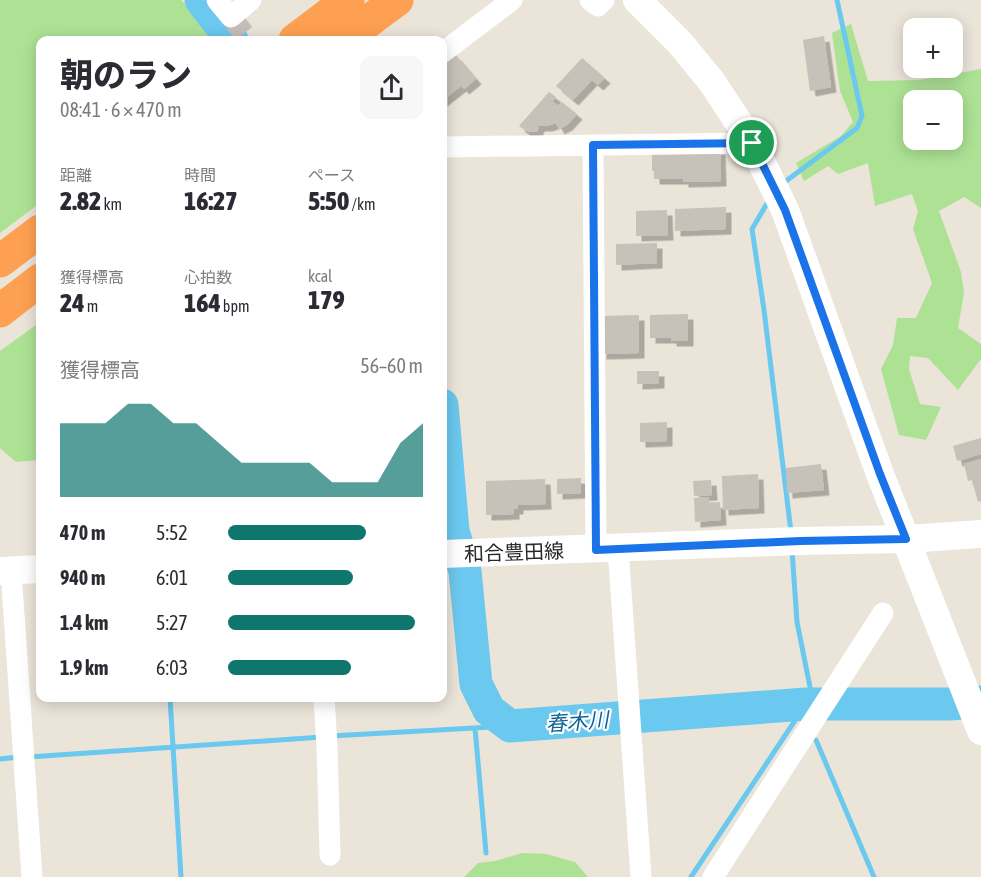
<!DOCTYPE html>
<html lang="ja">
<head>
<meta charset="utf-8">
<style>
	:root { --surface:#fff; --page:#f7f7f7; --text:#2b2b33; --muted:#7c7c81; --accent:#0f766e }
	body { margin:0; font-family:"Asap Condensed","Noto Sans JP",sans-serif; background:var(--page); color:var(--text); height:100vh; display:flex; flex-direction:column; font-size:22px; white-space:nowrap }
	* { box-sizing:border-box; margin:0 }
	p { font-size:20px; color:var(--muted) }
	.icon { flex:none; width:33px; height:33px; fill:none; stroke:currentColor; stroke-width:2; stroke-linecap:round; stroke-linejoin:round }
	.map { position:relative; flex:1; overflow:hidden }
	.sheet { position:absolute; left:36px; top:36px; width:411px; height:666px; display:flex; flex-direction:column; background:var(--surface); border-radius:12px; box-shadow:0 3px 15px #0003 }
	.sheet>* { flex:none }
	.buttons { position:absolute; left:903px; top:18px; display:grid; gap:12px }
	.buttons a { display:grid; place-items:center; width:60px; height:60px; border-radius:12px; background:var(--surface); box-shadow:0 3px 15px #0003; font-size:30px }
	.pin { position:absolute; display:grid; place-items:center; width:51px; height:51px; color:#fff; margin:-26px; border:3px solid #fff; border-radius:50%; box-shadow:0 2px 6px #0007 }
	.round { display:grid; place-items:center; flex:none; width:63px; height:63px; border-radius:12px; background:var(--page) }
	.headline { display:flex; align-items:center; justify-content:space-between; height:102px; padding:0 24px }
	h1 { font-size:33px; font-weight:800; line-height:45px }
	.figures { display:grid; grid-template-columns:repeat(3,1fr); gap:9px; height:102px; padding:6px 24px }
	.figures div { display:grid; align-content:center }
	.figures b { font-size:26px; font-weight:800 }
	.figures small { font-size:16px; font-weight:400 }
	.figures p { font-size:16px }
	.chart { height:168px; padding:12px 24px }
	.chart p { display:flex; justify-content:space-between }
	.chart svg { width:100%; height:108px; margin-top:6px; fill:var(--accent); opacity:.7 }
	ul { padding:0 24px; list-style:none; font-size:20px }
	li { display:grid; grid-template-columns:96px 72px 1fr; align-items:center; height:45px }
	li i { height:15px; border-radius:8px; background:var(--accent) }
	.map>svg:first-child { display:block }
</style>
</head>
<body>
<div class="map">
<svg width="981" height="877" viewBox="0 0 981 877">
	<defs>
		<filter id="shadow"><feDropShadow dx="5.5" dy="5.5" stdDeviation="0" flood-color="#0004"/></filter>
	</defs>
	<rect width="100%" height="100%" fill="#ebe4d9"/>
	<path fill="#ade295" fill-rule="evenodd" d="M0 0H181L220 40H40V203L0 233Z
		M851 24 868 81 921 80 981 69V208L964 197 939 211 961 272 964 293 958 328 981 344V359L958 390 928 358 910 356 909 369 920 404 941 407 926 440 899 435 881 369 893 345 897 318H916L932 283 913 229 918 211 912 194 875 206 868 163 838 174 828 166 804 181 796 163 841 136 853 122 840 91 832 33ZM952 100V140H914V100Z
		M40 322V460L16 462 0 448V351Z
		M522 853 546 854 575 862 588 877H464L478 863 495 861Z"/>
	<g fill="none" stroke-linecap="round" stroke-linejoin="round">
		<path stroke="#6bc8ee" stroke-width="5" d="M782 184 857 128 862 116 837 0
			M769 200 752 229 764 310 791 532
			M170 698 181 877
			M475 728 486 853
			M331 736 510 726
			M816 740 874 877
			M29 757 322 737
			M0 759 19 757
			M691 877 806 704 811 692 797 622 792 550"/>
		<path stroke="#6bc8ee" stroke-width="33" d="M201 0 232 40
			M442 405 453 531 465 571 476 684 489 710 510 726 806 704H949L981 702"/>
	</g>
	<path fill="#c6c1b9" filter="url(#shadow)" d="M824 36 831 87 810 91 803 40Z
		M456 55 476 79 464 89 461 86 442 101V66Z
		M582 58 605 78 598 85 592 80 573 100 556 86Z
		M549 92 556 97 552 101 558 106 562 102 577 114 567 125 559 129 556 123 547 126H539L537 132 526 131 519 126Z
		M720 149 721 181 683 182V179H654V171H652V150Z
		M726 207V229L675 231V209Z
		M667 210 668 235 636 236V211Z
		M657 243V263L616 265V244Z
		M688 314V341H671V338H650V315Z
		M639 315V353L601 354V316Z
		M637 371H659V383L637 384Z
		M667 422V441L640 442V423Z
		M981 438V454L957 461 953 446Z
		M981 459V501L978 502 972 480 968 481 964 464Z
		M821 464 824 490 787 493 786 468Z
		M758 474 759 508 723 510 722 476Z
		M581 478V493L557 494V479Z
		M545 479 546 504 518 505V509H514V514L486 515V481Z
		M711 480 712 495 694 496 693 481Z
		M709 497V503L720 502 721 520 695 522 694 498Z"/>
	<g fill="none" stroke-linecap="round" stroke-linejoin="round">
		<path stroke="#c4beb6" stroke-width="21" stroke-dasharray="21 10" stroke-linecap="butt" d="M231 17 249 40"/>
		<path stroke="#fff" stroke-width="21" d="M217 0 231 17 251 0
			M590 0 598 6 604 0
			M442 53 512 0
			M593 145 596 550
			M442 147 752 143
			M618 548 641 877
			M11 571 32 877
			M324 698 327 746 330 855
			M713 877 883 613"/>
		<path stroke="#fff" stroke-width="28" d="M637 0 680 43 712 82 752 143 785 210 880 474 981 731
			M442 554 800 541 906 539 981 534
			M0 571 40 569"/>
		<path stroke="#fea051" stroke-width="33" d="M295 40 348 0
			M343 40 397 0
			M0 261 40 231
			M0 311 40 280"/>
	</g>
	<g fill="none" stroke-linecap="round" stroke-linejoin="round">
		<defs>
			<path id="route" d="M752 143 785 210 880 474 906 539 800 541 596 550 593 145Z"/>
		</defs>
		<use href="#route" stroke="#fff" stroke-width="12"/>
		<use href="#route" stroke="#1a73e8" stroke-width="8"/>
	</g>
	<g text-anchor="middle" dominant-baseline="central" stroke-width="4.5" stroke-linejoin="round" paint-order="stroke">
		<g font-size="20" fill="#282828" stroke="#fff">
			<text transform="translate(514 552) rotate(-2)">和合豊田線</text>
		</g>
		<g font-size="21" font-style="italic" fill="#0d6497" stroke="#fff">
			<text transform="translate(577 721) rotate(-4)">春木川</text>
		</g>
	</g>
</svg>
<div class="buttons">
<a>+</a>
<a>−</a>
</div>
<div class="pin" style="left:752px;top:143px;background:#1e9e55"><svg class="icon" aria-label="arrive" viewBox="0 0 24 24"><path d="M6 21V4h12l-3 4 3 4H6"/></svg></div>
<section class="sheet">
<div class="headline"><div><h1>朝のラン</h1><p>08:41 · 6 × 470 m</p></div><a class="round"><svg class="icon" aria-label="share" viewBox="0 0 24 24"><path d="M12 15V3M7 8l5-5 5 5M5 13v7h14v-7"/></svg></a></div>
<div class="figures">
<div><p>距離</p><b>2.82<small> km</small></b></div>
<div><p>時間</p><b>16:27</b></div>
<div><p>ペース</p><b>5:50<small> /km</small></b></div>
</div>
<div class="figures">
<div><p>獲得標高</p><b>24<small> m</small></b></div>
<div><p>心拍数</p><b>164<small> bpm</small></b></div>
<div><p>kcal</p><b>179</b></div>
</div>
<div class="chart"><p><span>獲得標高</span>56–60 m</p>
<svg viewBox="0 0 160 44" preserveAspectRatio="none"><path d="M0 44V14L10 14L20 14L30 6L40 6L50 14L60 14L70 22L80 30L90 30L100 30L110 30L120 38L130 38L140 38L150 22L160 14V44z"/></svg>
</div>
<ul>
<li><b>470 m</b>5:52<i style="width:71%"></i></li>
<li><b>940 m</b>6:01<i style="width:64%"></i></li>
<li><b>1.4 km</b>5:27<i style="width:96%"></i></li>
<li><b>1.9 km</b>6:03<i style="width:63%"></i></li>
</ul>
</section>
</div>
</body>
</html>
